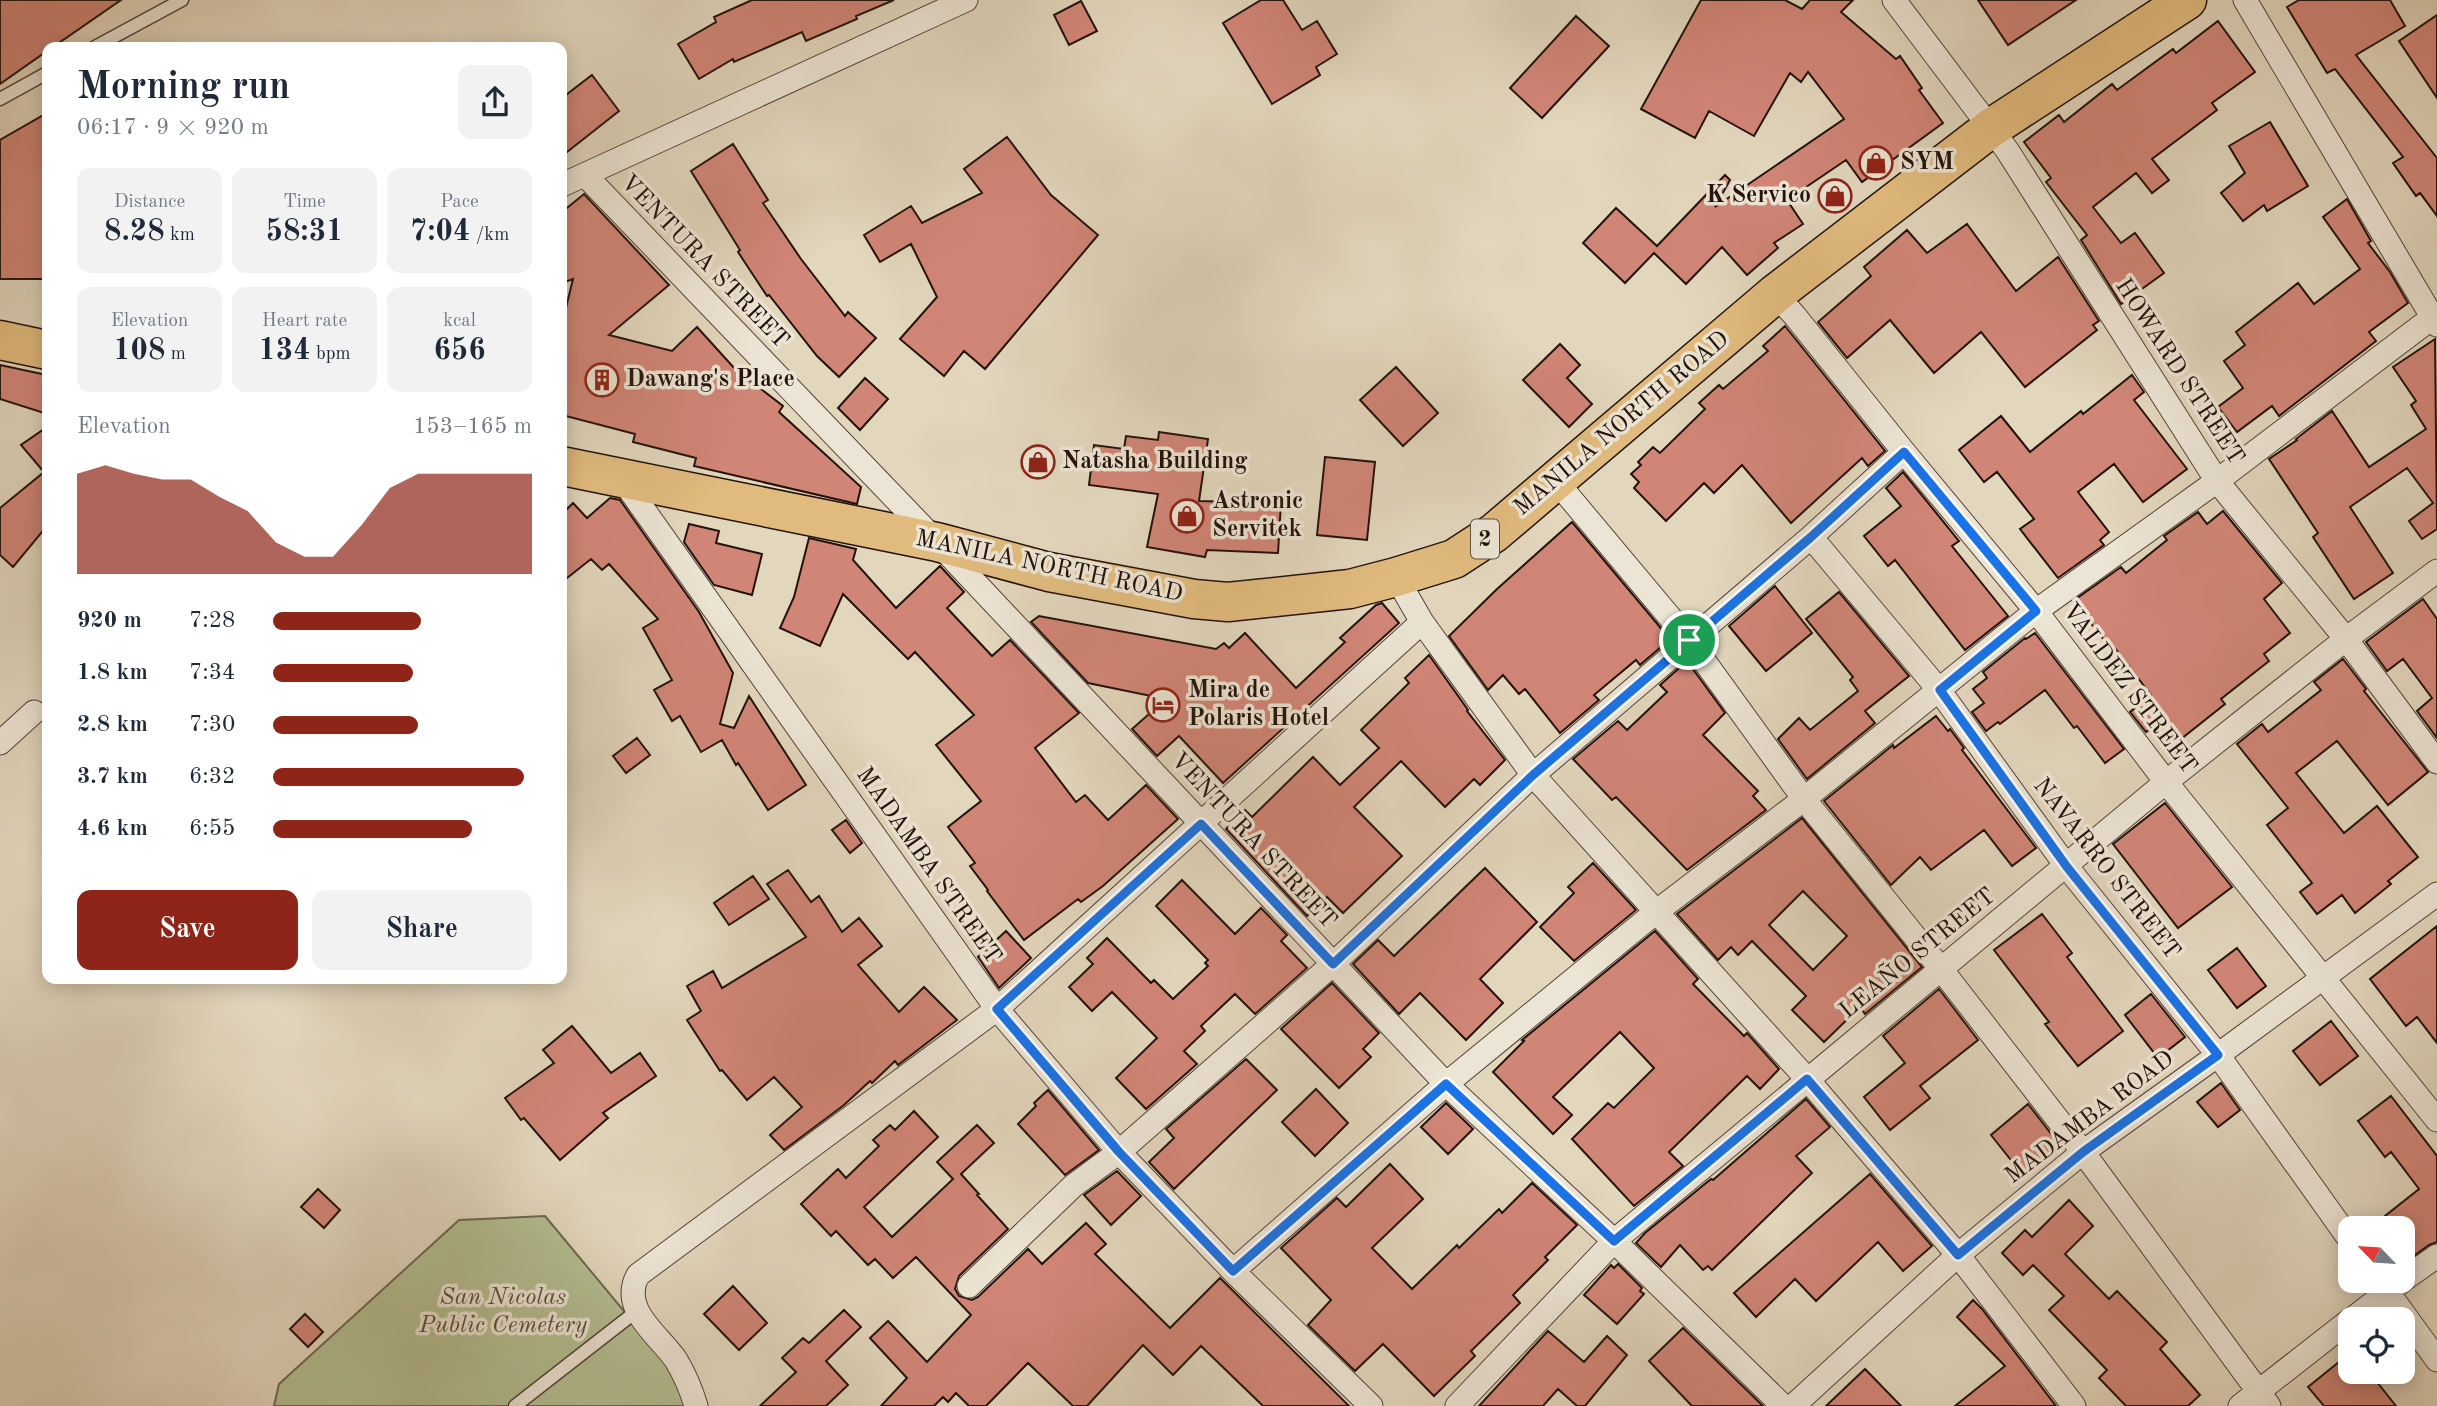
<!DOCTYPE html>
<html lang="en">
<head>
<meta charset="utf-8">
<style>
	:root { --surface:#fff; --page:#f2f2f3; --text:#1f2937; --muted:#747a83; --accent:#8f2418 }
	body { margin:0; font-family:"Old Standard TT",serif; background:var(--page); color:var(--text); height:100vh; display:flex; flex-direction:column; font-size:26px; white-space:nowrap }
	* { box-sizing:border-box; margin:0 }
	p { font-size:23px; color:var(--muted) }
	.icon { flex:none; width:38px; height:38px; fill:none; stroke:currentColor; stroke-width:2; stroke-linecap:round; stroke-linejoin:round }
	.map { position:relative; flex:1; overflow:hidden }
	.drawer { position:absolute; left:42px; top:42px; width:525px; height:942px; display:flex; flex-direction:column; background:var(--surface); border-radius:14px; box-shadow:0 4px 18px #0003 }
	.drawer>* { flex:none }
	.needle { width:46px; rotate:295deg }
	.tools { position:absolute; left:2338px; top:1216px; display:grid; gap:14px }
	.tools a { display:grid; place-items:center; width:77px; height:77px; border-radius:14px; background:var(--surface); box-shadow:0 4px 18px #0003; font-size:35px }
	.pin { position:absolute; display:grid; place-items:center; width:60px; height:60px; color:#fff; margin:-30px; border:4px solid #fff; border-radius:50%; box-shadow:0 2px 7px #0007 }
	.round { display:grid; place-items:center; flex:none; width:74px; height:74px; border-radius:14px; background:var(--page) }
	.headline { display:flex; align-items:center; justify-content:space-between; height:119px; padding:0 35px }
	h1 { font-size:38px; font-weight:600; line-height:52px }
	.figures { display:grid; grid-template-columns:repeat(3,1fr); gap:10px; height:119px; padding:7px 35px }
	.figures div { display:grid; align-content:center; border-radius:14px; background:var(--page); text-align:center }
	.figures b { font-size:30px; font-weight:600 }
	.figures small { font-size:19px; font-weight:400 }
	.figures p { font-size:19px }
	.chart { height:196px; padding:14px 35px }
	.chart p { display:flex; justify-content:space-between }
	.chart svg { width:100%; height:126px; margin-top:7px; fill:var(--accent); opacity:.7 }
	.primary-button { display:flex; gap:14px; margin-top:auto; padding:14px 35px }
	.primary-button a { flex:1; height:80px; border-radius:14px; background:var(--accent); color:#fff; font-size:28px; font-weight:600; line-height:80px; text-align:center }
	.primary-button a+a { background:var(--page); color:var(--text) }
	ul { padding:0 35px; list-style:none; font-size:23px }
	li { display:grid; grid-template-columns:112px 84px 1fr; align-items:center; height:52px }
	li i { height:18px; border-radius:9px; background:var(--accent) }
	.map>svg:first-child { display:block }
</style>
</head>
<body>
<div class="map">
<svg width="2437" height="1406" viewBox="0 0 2437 1406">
	<rect width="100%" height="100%" fill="#e2d6bd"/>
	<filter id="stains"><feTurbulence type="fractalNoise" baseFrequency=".00286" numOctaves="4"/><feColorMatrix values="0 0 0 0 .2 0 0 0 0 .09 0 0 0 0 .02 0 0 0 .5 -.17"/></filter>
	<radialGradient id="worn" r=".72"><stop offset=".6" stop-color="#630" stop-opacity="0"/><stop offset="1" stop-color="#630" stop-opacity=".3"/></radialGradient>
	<path fill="#b3be92" stroke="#6b684e" stroke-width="2" d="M545 1216 687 1387 688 1406H274L279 1384 459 1220Z"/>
	<path fill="#d18577" stroke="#23120b" stroke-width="2" fill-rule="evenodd" d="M0 0H121L53 47H47V51L0 84Z
		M752 0H894L856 16 857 19 806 41 802 32 734 62 733 59 699 79 678 44 716 22 714 17Z
		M1261 0H1283L1302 30 1317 21 1337 54 1316 67 1320 75 1272 104 1223 23Z
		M1701 0H1785L1802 9 1810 0H1853L1841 12 1896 59 1900 56 1922 88 1919 90 1943 123 1862 182 1846 160 1787 200 1803 224 1774 243 1778 248 1747 275 1722 247 1686 284 1654 253 1625 283 1583 243 1616 208 1657 246 1725 175 1730 180 1715 207 1844 119 1808 72 1801 82 1790 73 1754 136 1709 111 1695 138 1641 109Z
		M1978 0H2076L2008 45Z
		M2299 0H2390L2405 26 2356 55 2437 158V216L2420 193 2416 196 2393 163 2403 157 2335 69 2327 73 2287 7Z
		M1081 1 1097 31 1069 45 1054 15Z
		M2437 15V98L2399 41Z
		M1576 16 1609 46 1542 118 1510 88Z
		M2218 21 2255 72 2212 103 2217 110 2152 159 2169 180 2152 193 2136 173 2093 207 2121 243 2135 233 2164 273 2121 304 2081 240 2087 235 2046 182 2051 178 2024 142 2059 115 2064 122 2112 84 2117 90 2173 49 2176 53Z
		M592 75 619 111 562 156V98Z
		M47 113V279H0V140Z
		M2270 122 2308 186 2267 211 2264 205 2243 221 2221 193 2245 173 2229 146Z
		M1007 137 1051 195 1098 235 985 369 964 351 944 376 900 339 937 297 911 244 880 262 864 235 911 206 922 223 982 193 964 169Z
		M733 144 768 200 763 203 801 259 845 316 848 312 876 338 839 377 817 356 769 295 767 296 738 252 740 250 691 171Z
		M584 194 669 285 609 335 672 351 697 327 735 369 783 406 779 412 861 487 857 504 694 466 696 458 633 442 635 434 562 415V324L573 279 562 283V212Z
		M2347 199 2371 241 2368 243 2390 272 2408 303 2369 332 2376 341 2279 416 2272 406 2237 432 2218 407 2243 388 2224 361 2245 345 2236 332 2298 283 2314 304 2360 269 2323 217Z
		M1967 224 2016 291 2058 257 2099 321 2093 325 2097 330 2025 387 1981 332 1934 373 1890 320 1847 358 1818 322 1871 276 1864 267 1907 230 1927 253Z
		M1785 326 1885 451 1868 466 1862 458 1791 523 1742 465 1714 493 1704 483 1666 521 1634 488 1639 482 1631 474 1641 465 1638 462 1653 447 1660 453 1705 409 1699 403 1719 385 1723 389 1768 351 1763 346Z
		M2435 339 2437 529 2422 539 2409 521 2433 503 2407 468 2350 507 2393 573 2354 599 2313 537 2318 533 2269 459 2297 440 2296 439 2332 411 2369 467 2426 429 2411 405 2416 401 2393 367Z
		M1560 344 1580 365 1567 378 1592 404 1569 427 1523 380Z
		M0 365 47 375V414L0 399Z
		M1396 367 1438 413 1403 446 1360 400Z
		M2132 375 2144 392 2134 400 2187 469 2143 502 2114 464 2078 492 2109 532 2100 540 2104 545 2058 578 2020 529 2034 519 1997 472 1984 482 1959 450 2001 416 2030 452 2081 411 2083 414Z
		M865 378 888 399 860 430 838 408Z
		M47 427V526L13 567 0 555V508L44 472 21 445Z
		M1159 432 1208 439 1199 501 1281 503 1278 553 1207 550 1205 557 1147 547 1158 494 1089 485 1094 445 1124 449 1126 436 1158 440Z
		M1325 457 1375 462 1367 540 1317 535Z
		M1903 472 1959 541 1952 546 2008 616 1965 650 1895 560 1888 566 1864 536 1901 506 1886 488Z
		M610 498 620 500 699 612 733 673 720 724 734 728 749 696 806 785 768 810 738 763 736 765 722 740 701 752 680 716 672 721 654 690 672 680 643 628 658 619 609 564 602 570 591 559 562 582V514L573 503 587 518Z
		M2223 511 2282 583 2264 599 2290 633 2264 654 2269 661 2221 699 2225 704 2181 739 2165 718 2146 732 2130 712 2151 695 2111 643 2108 645 2073 601 2121 567 2126 573 2167 540 2164 536 2198 512 2207 524Z
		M1572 522 1665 633 1662 636 1668 641 1640 665 1636 660 1594 695 1599 700 1560 733 1525 689 1519 694 1503 675 1488 690 1449 636 1497 589Z
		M689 524 719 531 716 543 762 554 752 595 714 585 684 542Z
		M809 538 856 549 853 560 896 608 940 566 964 592 947 608 992 656 1010 640 1079 713 1035 748 1076 802 1085 795 1108 820 1146 785 1178 819 1103 886 1081 902 1078 899 1024 940 987 891 988 890 970 866 975 863 948 827 981 801 936 745 974 715 915 652 908 659 843 594 820 646 780 628 794 597Z
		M1775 586 1812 633 1766 671 1729 626Z
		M1839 592 1909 676 1865 711 1875 723 1807 779 1778 739 1799 718 1810 730 1858 691 1850 680 1853 677 1806 619Z
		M2423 599 2437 619V738L2417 711 2432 698 2403 659 2387 671 2366 642Z
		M1382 603 1399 623 1223 783 1179 736 1157 756 1132 729 1166 699 1088 683 1031 622 1039 616 1216 649 1224 643 1229 648 1245 633 1296 688 1345 642 1340 638 1376 605Z
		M2035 633 2124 749 2105 763 2077 726 2074 728 2045 690 2000 724 1998 722 1986 731 1972 712 1984 703 1973 689 1987 678 1983 672 2025 638 2026 639Z
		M1429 655 1468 710 1467 711 1505 760 1480 785 1474 779 1445 807 1401 761 1354 807 1402 856 1343 913 1327 897 1307 916 1226 829 1245 810 1252 817 1313 757 1340 785 1379 748 1361 730 1409 683 1405 678Z
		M2343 659 2366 689 2364 691 2428 772 2388 805 2337 741 2296 773 2344 833 2377 806 2418 857 2388 881 2391 884 2355 913 2342 895 2317 914 2300 892 2312 883 2267 825 2288 808 2237 744 2262 724 2268 732 2321 690 2314 682Z
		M1687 661 1725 713 1703 735 1758 791 1753 796 1766 810 1687 870 1616 797 1612 800 1573 759 1618 721 1627 730 1667 692 1660 685Z
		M1936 716 1948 731 1950 729 1964 748 1962 750 2036 848 2012 866 1984 830 1931 870 1920 857 1891 885 1824 801 1893 745 1894 748Z
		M637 738 650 755 626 773 613 756Z
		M2165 803 2232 887 2178 928 2113 844Z
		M1802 818 1922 967 1865 1014 1860 1007 1824 1042 1792 1010 1806 996 1752 941 1738 955 1731 947 1718 960 1677 914ZM1803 891 1847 936 1813 970 1769 925Z
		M846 820 862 843 850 853 832 830Z
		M1593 863 1636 910 1574 961 1540 927 1574 893 1568 887Z
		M1485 868 1537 922 1480 979 1503 1003 1466 1040 1420 993 1399 1014 1353 964 1378 940 1394 956Z
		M788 870 811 902 819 896 842 932 859 918 882 946 858 965 899 1012 924 987 957 1020 898 1065 895 1061 872 1083 870 1081 844 1105 784 1150 770 1135 802 1107 774 1077 747 1100 722 1070 720 1071 687 1020 701 1011 687 986 713 971 722 988 806 937 767 884Z
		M753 876 769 899 729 925 714 903Z
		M1182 880 1235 934 1261 908 1287 935 1281 941 1307 968 1255 1014 1235 994 1201 1026 1205 1031 1184 1051 1197 1064 1146 1109 1116 1078 1157 1038 1112 992 1092 1011 1069 987 1093 964 1087 958 1107 938 1151 983 1154 980 1173 999 1208 966 1205 963 1208 960 1156 906Z
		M2042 914 2072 953 2067 957 2123 1031 2078 1066 2045 1024 2049 1022 1994 950Z
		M2437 926V1043L2417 1017 2406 1026 2370 979Z
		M1006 931 1031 958 999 988 978 957Z
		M1655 931 1698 979 1693 984 1744 1036 1747 1033 1779 1069 1760 1089 1747 1076 1669 1152 1683 1166 1634 1206 1572 1139 1608 1103 1614 1108 1654 1068 1620 1032 1553 1097 1572 1115 1553 1134 1493 1072 1524 1041 1522 1040Z
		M2237 948 2266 986 2237 1008 2208 970Z
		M1332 983 1379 1033 1363 1049 1371 1057 1339 1088 1281 1029Z
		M1939 989 1978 1040 1920 1086 1930 1098 1890 1130 1864 1097 1905 1063 1883 1036Z
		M2151 994 2185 1037 2158 1058 2125 1015Z
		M2331 1021 2358 1056 2320 1085 2293 1051Z
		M572 1026 611 1073 640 1053 656 1076 603 1113 608 1118 560 1160 524 1118 521 1120 505 1098 554 1063 543 1050Z
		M1246 1059 1277 1090 1174 1189 1149 1162 1174 1138 1166 1129Z
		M2221 1083 2240 1110 2218 1127 2197 1102Z
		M1316 1089 1348 1123 1315 1156 1282 1122Z
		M1048 1090 1099 1150 1065 1175 1018 1124 1036 1106 1034 1103Z
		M2391 1096 2437 1156V1242L2429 1245 2415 1255 2403 1239V1228H2395L2385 1216 2419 1189 2391 1152 2385 1157 2358 1121Z
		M1806 1099 1830 1127 1796 1156 1812 1173 1712 1270 1708 1266 1703 1270 1680 1245 1661 1267 1636 1243 1645 1233 1711 1179 1713 1180Z
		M1446 1103 1473 1129 1448 1154 1421 1127Z
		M2028 1104 2059 1144 2022 1174 1991 1135Z
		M914 1111 938 1137 864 1207 892 1237 953 1179 937 1162 977 1125 994 1143 961 1174 979 1194 977 1195 1008 1229 959 1276 955 1289 959 1296 972 1300 978 1297 1028 1249 1042 1264 1086 1223 1106 1244 1095 1254 1170 1328 1220 1278 1349 1406H1263L1201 1346 1173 1375 1143 1345 1087 1406H1073L1028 1363 986 1406H969L956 1393 948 1402 943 1397 934 1406H881L907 1378 870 1338 888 1321 927 1362 971 1315 916 1257 893 1278 875 1259 868 1265 836 1231 831 1236 801 1204 838 1169 846 1178 879 1146 873 1140 890 1125 895 1130Z
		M1390 1164 1423 1199 1372 1248 1412 1289 1457 1245 1459 1248 1499 1209 1502 1213 1532 1183 1577 1225 1545 1257 1548 1260 1513 1295 1520 1303 1471 1351 1475 1356 1434 1396 1383 1344 1355 1371 1308 1325 1331 1300 1281 1248 1337 1198 1346 1207Z
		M1117 1171 1141 1196 1111 1225 1084 1195Z
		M1870 1174 1932 1246 1903 1271 1878 1242 1816 1301 1795 1279 1756 1317 1734 1293Z
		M318 1189 340 1210 324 1228 301 1207Z
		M2069 1200 2093 1226 2065 1254 2109 1299 2117 1291 2167 1342 2160 1349 2200 1395 2188 1406H2126L2099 1378 2107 1370 2049 1310 2064 1296 2033 1265 2023 1275 2002 1253 2025 1230 2032 1237Z
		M1618 1264 1642 1288 1640 1291 1644 1294 1617 1324 1584 1295 1611 1265 1614 1268Z
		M733 1286 767 1323 739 1350 704 1314Z
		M1973 1300 1982 1309 2056 1406H1955L2005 1366 1957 1317Z
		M844 1310 861 1327 826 1361 848 1385 826 1406H760L796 1372 782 1358 803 1338 809 1343Z
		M305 1314 323 1332 308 1347 290 1329Z
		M1683 1328 1763 1406H1692L1649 1361Z
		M1548 1331 1584 1362 1607 1336 1627 1355 1585 1406H1577L1558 1389 1543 1406H1479Z
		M2350 1353V1372H2369L2396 1406H2324L2308 1387Z
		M1865 1369 1901 1406H1826Z"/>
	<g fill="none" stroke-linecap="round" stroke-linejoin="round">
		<defs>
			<path id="service" d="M95 47 182 0
				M0 99 47 73
				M515 1406 638 1310"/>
			<path id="minor" d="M1894 0 2007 150 2217 481 2346 639 2437 762
				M2245 0 2437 325
				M585 175 937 542 1446 1084 1614 1241 1783 1406
				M562 185 966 0
				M1775 294 1795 316 1904 452 2036 611 2166 782 2437 1120
				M622 479 997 1009 1119 1152 1233 1271 1371 1406
				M1555 480 1689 640 1804 799 1941 969 2083 1152 2269 1406
				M1811 537 1939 690 2067 867 2218 1055 2350 1240
				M1396 577 1422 622 1533 775 1807 1079 1958 1255 2074 1406
				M0 743 34 712
				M1233 1271 1446 1084 1656 912 1804 799 2036 611 2217 481 2437 314
				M2403 1280 2437 1256
				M2380 1281 2437 1360
				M969 1286 1073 1186 1119 1152 1333 964 1533 775 1811 537 1904 452
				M2351 1320 2402 1281
				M696 1406C691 1389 685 1375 676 1360 659 1335 619 1309 638 1275L997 1009 1422 622
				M1457 1406 1614 1241 2166 782 2346 639 2437 571
				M1793 1406 1958 1255 2083 1152 2218 1055 2437 894
				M2240 1406 2350 1320"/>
			<path id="trunk" d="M0 340 47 350
				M562 466 937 542 1049 572 1194 599 1228 602 1350 589 1396 577 1454 559 1494 533 1775 294 1991 128 2187 0"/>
		</defs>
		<use href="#service" stroke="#534338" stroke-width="15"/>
		<use href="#minor" stroke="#534338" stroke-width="25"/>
		<use href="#trunk" stroke="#23120b" stroke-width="41"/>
		<use href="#service" stroke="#ece4d4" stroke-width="12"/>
		<use href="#minor" stroke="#ece4d4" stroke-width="23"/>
		<use href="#trunk" stroke="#e1bb7e" stroke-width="38"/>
	</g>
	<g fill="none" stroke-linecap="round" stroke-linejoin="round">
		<defs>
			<path id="route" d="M1904 452 2036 611 1940 690 2067 867 2218 1055 2083 1152 1958 1255 1807 1079 1614 1241 1446 1084 1233 1271 1119 1152 997 1009 1201 824 1333 964 1533 775 1811 537Z"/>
		</defs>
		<use href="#route" stroke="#fff" stroke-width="14"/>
		<use href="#route" stroke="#1a73e8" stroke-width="9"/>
	</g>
	<defs>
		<symbol id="shop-ring" viewBox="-11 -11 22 22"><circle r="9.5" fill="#ece4d4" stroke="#8f2418" stroke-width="1.5"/><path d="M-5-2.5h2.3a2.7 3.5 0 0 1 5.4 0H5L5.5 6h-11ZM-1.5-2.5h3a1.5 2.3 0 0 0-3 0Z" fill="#8f2418"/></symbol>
		<symbol id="building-ring" viewBox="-11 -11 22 22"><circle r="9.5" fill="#ece4d4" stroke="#8f2418" stroke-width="1.5"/><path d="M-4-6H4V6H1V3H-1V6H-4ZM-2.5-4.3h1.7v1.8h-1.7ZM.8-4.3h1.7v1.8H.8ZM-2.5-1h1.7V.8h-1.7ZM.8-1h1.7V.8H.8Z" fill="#8f2418"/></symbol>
		<symbol id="hotel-ring" viewBox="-11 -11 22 22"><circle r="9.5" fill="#ece4d4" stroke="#8f2418" stroke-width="1.5"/><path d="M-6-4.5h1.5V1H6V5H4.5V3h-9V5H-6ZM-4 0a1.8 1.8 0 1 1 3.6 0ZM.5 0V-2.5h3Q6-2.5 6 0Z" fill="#8f2418"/></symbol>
	</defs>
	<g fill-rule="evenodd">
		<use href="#shop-ring" x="1857" y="144" width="38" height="38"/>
		<use href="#shop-ring" x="1816" y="177" width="38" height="38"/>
		<use href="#building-ring" x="583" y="361" width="38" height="38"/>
		<use href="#shop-ring" x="1019" y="443" width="38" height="38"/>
		<use href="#shop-ring" x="1168" y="497" width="38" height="38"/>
		<use href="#hotel-ring" x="1144" y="686" width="38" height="38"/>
	</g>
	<g text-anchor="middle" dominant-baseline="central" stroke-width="7" stroke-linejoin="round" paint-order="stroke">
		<rect fill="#ece4d4" stroke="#5f5147" stroke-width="2" x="1471" y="519.5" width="28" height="39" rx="5"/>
		<g font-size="23" font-weight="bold" fill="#23120b">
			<text x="1485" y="539">2</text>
		</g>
		<g font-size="24" font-weight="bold" fill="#23120b" stroke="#ece4d4" text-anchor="start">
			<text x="1900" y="163">SYM</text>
			<text x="1811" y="196" text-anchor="end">K Servico</text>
			<text x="626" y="380">Dawang's Place</text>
			<text x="1062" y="462">Natasha Building</text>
			<text x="1212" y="502">Astronic<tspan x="1212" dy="28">Servitek</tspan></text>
			<text x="1188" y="691">Mira de<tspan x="1188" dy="28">Polaris Hotel</tspan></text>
		</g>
		<g font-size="24" fill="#23120b" stroke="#ece4d4">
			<text transform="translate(704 262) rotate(46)">VENTURA STREET</text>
			<text transform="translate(2179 372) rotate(57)">HOWARD STREET</text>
			<text transform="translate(1622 424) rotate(-40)">MANILA NORTH ROAD</text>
			<text transform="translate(1049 567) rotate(12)">MANILA NORTH ROAD</text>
			<text transform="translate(2129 689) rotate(53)">VALDEZ STREET</text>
			<text transform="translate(1253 841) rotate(47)">VENTURA STREET</text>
			<text transform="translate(928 866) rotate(55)">MADAMBA STREET</text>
			<text transform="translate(2106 869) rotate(52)">NAVARRO STREET</text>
			<text transform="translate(1918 954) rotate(-39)">LEAÑO STREET</text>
			<text transform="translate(2090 1118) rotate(-37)">MADAMBA ROAD</text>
		</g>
		<g font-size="24" font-style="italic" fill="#554e3a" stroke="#ece4d4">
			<text x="503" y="1298">San Nicolas<tspan x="503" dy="28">Public Cemetery</tspan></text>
		</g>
	</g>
	<rect width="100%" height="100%" filter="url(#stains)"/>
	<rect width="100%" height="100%" fill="url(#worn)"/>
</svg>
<div class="tools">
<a><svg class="needle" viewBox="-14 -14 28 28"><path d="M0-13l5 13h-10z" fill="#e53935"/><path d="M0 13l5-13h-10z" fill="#747a83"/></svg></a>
<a><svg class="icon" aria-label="locate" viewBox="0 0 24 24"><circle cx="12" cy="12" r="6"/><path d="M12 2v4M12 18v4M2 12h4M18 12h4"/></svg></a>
</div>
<div class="pin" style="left:1689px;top:640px;background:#1e9e55"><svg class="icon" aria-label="arrive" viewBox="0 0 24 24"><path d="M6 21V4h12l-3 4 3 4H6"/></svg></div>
<section class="drawer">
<div class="headline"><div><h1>Morning run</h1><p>06:17 · 9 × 920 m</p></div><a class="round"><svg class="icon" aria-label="share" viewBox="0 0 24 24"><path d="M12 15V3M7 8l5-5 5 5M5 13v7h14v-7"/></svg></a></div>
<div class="figures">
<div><p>Distance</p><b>8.28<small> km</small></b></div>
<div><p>Time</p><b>58:31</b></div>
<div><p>Pace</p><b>7:04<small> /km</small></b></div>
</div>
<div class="figures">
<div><p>Elevation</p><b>108<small> m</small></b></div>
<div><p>Heart rate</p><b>134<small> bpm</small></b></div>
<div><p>kcal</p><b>656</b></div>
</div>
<div class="chart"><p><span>Elevation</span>153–165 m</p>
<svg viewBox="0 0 160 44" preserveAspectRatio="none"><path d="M0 44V9L10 6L20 9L30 11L40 11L50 17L60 22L70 33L80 38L90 38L100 27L110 14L120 9L130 9L140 9L150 9L160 9V44z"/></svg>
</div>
<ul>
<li><b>920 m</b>7:28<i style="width:57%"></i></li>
<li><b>1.8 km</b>7:34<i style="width:54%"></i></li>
<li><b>2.8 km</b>7:30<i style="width:56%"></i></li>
<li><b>3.7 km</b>6:32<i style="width:97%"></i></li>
<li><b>4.6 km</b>6:55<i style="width:77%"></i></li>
</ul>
<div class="primary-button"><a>Save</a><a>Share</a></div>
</section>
</div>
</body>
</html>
